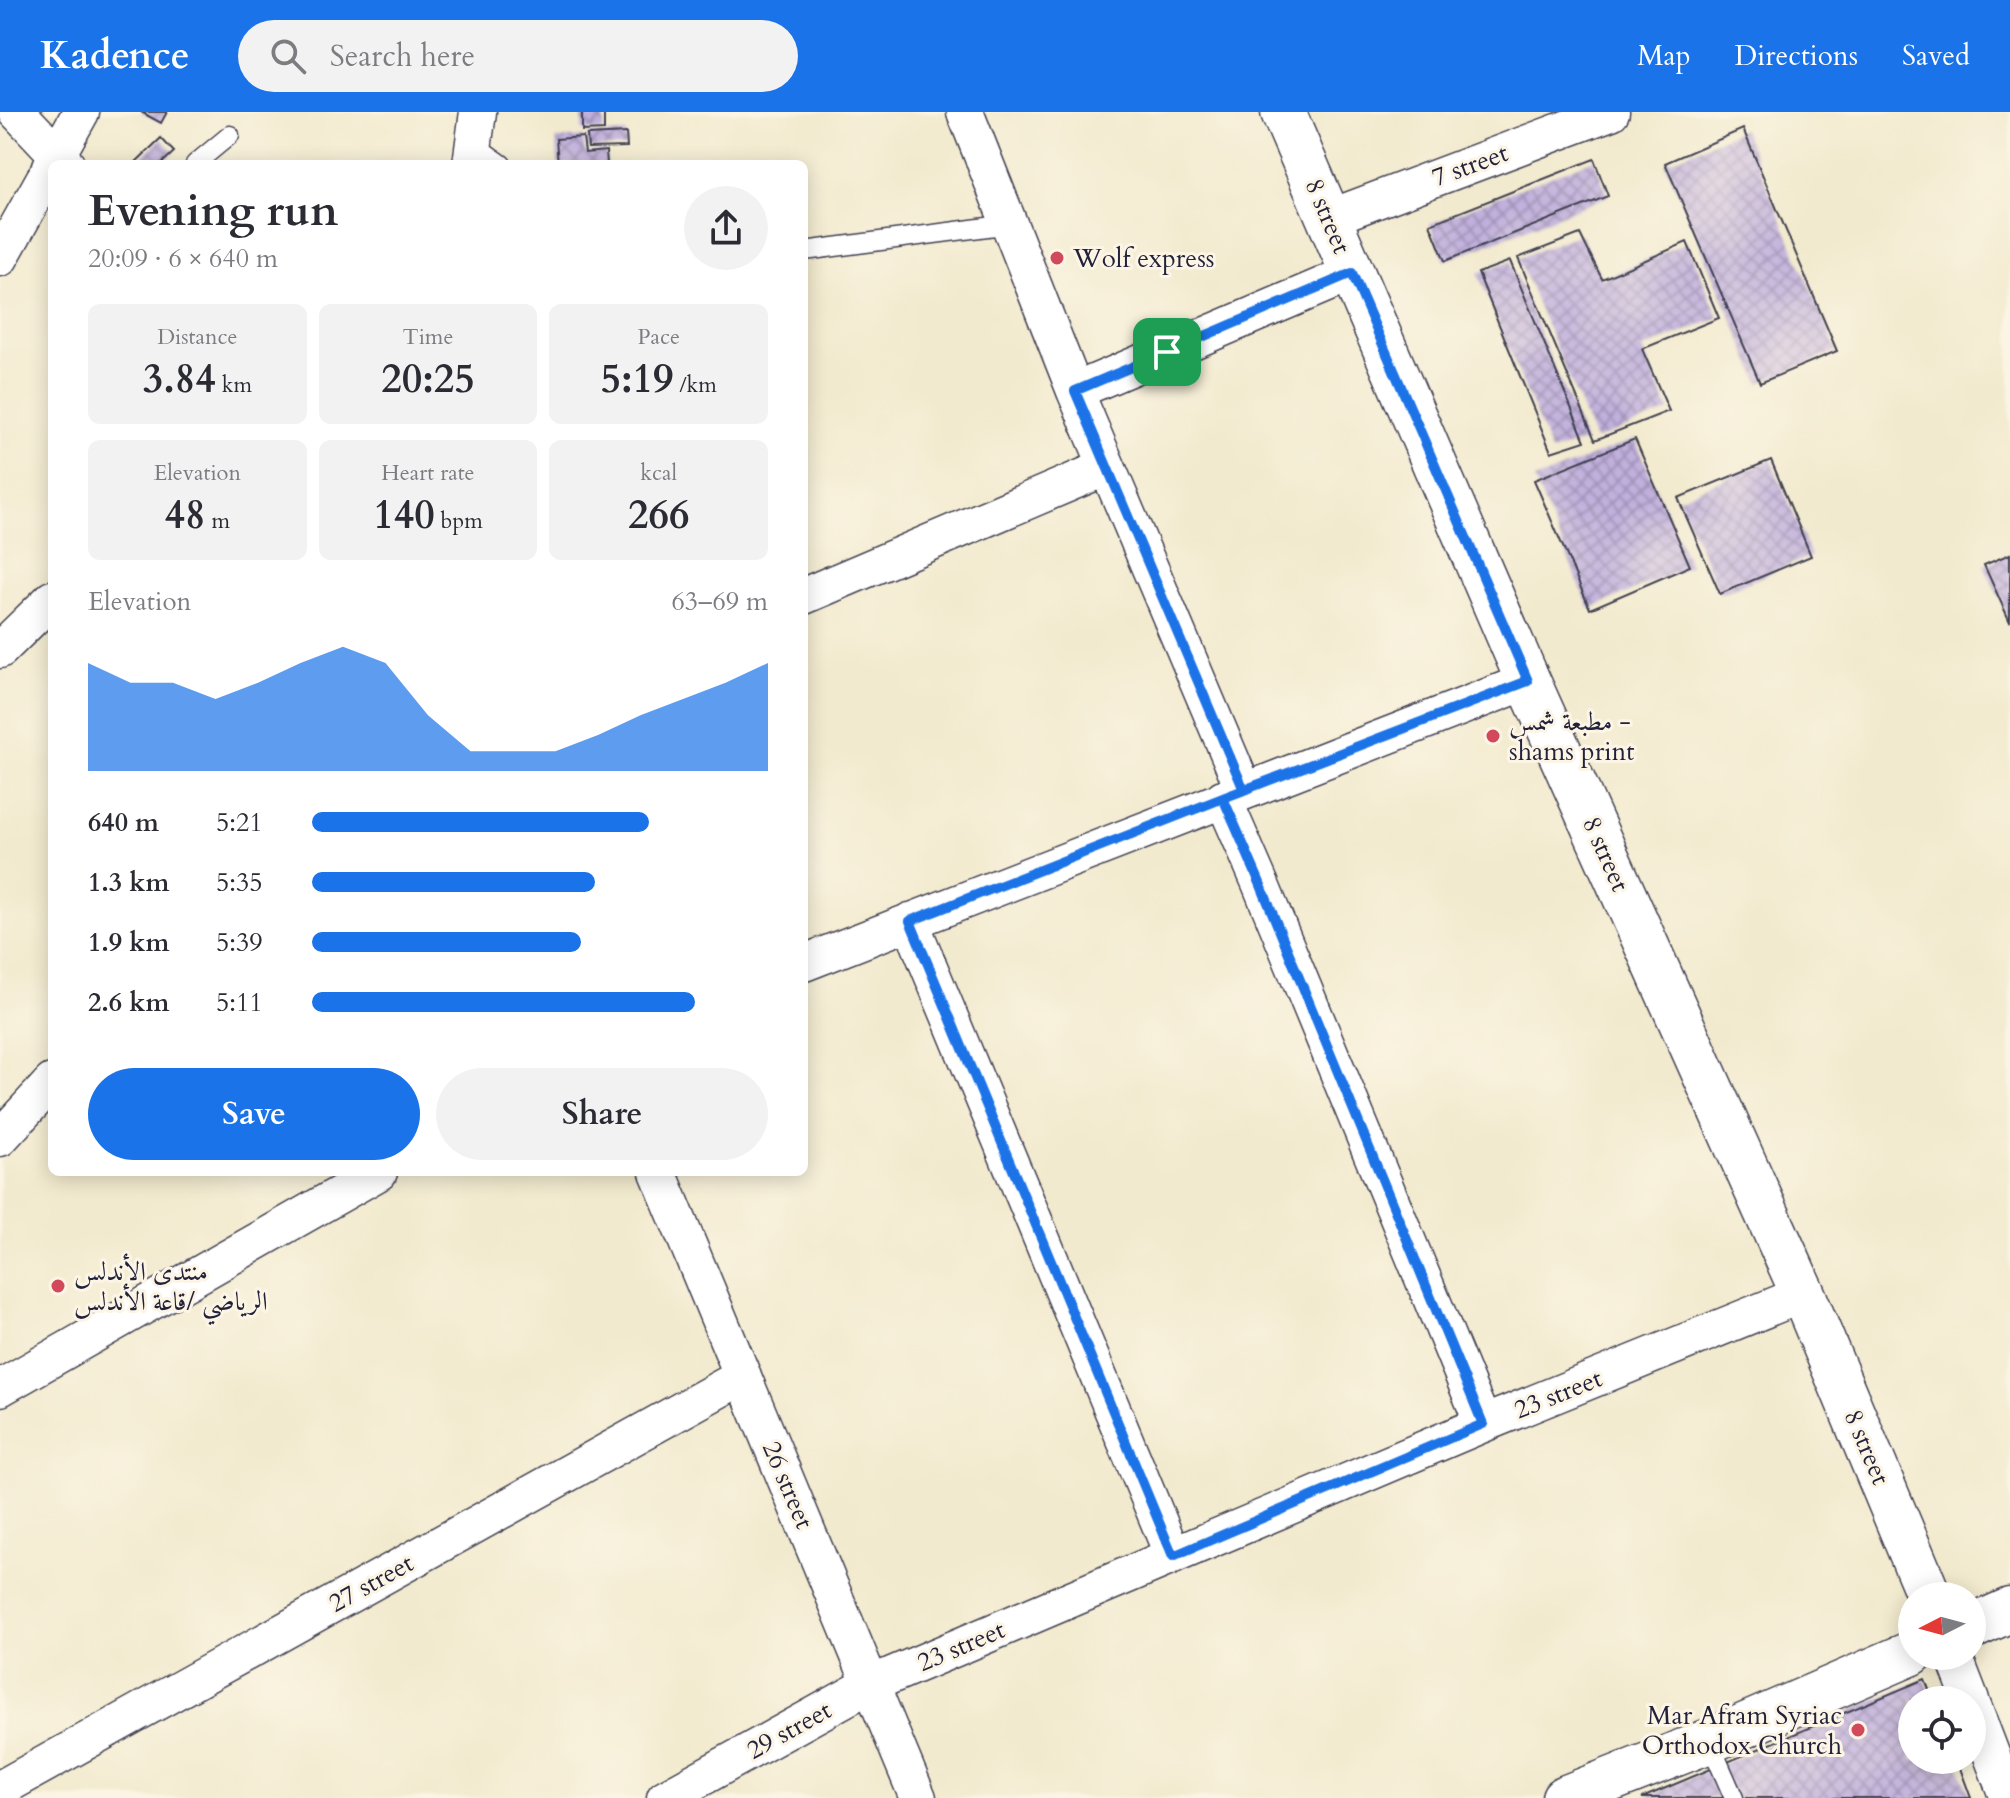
<!DOCTYPE html>
<html lang="en">
<head>
<meta charset="utf-8">
<style>
	:root { --surface:#fff; --page:#f2f2f3; --text:#2b2b33; --muted:#7c7c81; --accent:#1a73e8 }
	body { margin:0; font-family:Cardo,Amiri,serif; background:var(--page); color:var(--text); height:100vh; display:flex; flex-direction:column; font-size:30px; white-space:nowrap }
	* { box-sizing:border-box; margin:0 }
	p { font-size:26px; color:var(--muted) }
	.icon { flex:none; width:44px; height:44px; fill:none; stroke:currentColor; stroke-width:2; stroke-linecap:round; stroke-linejoin:round }
	.map { position:relative; flex:1; overflow:hidden }
	.drawer { position:absolute; left:48px; top:48px; width:760px; height:1016px; display:flex; flex-direction:column; background:var(--surface); border-radius:12px; box-shadow:0 4px 20px #0003 }
	.drawer>* { flex:none }
	.needle { width:52px; rotate:264deg }
	.tools { position:absolute; left:1898px; top:1470px; display:grid; gap:16px }
	.tools a { display:grid; place-items:center; width:88px; height:88px; border-radius:50%; background:var(--surface); box-shadow:0 4px 20px #0003; font-size:40px }
	.pin { position:absolute; display:grid; place-items:center; width:68px; height:68px; color:#fff; margin:-34px; border-radius:16px; box-shadow:0 4px 12px #0006 }
	.round { display:grid; place-items:center; flex:none; width:84px; height:84px; border-radius:42px; background:var(--page) }
	.headline { display:flex; align-items:center; justify-content:space-between; height:136px; padding:0 40px }
	h1 { font-size:44px; font-weight:800; line-height:60px }
	.stats { display:grid; grid-template-columns:repeat(3,1fr); gap:12px; height:136px; padding:8px 40px }
	.stats div { display:grid; align-content:center; border-radius:12px; background:var(--page); text-align:center }
	.stats b { font-size:40px; font-weight:800 }
	.stats small { font-size:22px; font-weight:400 }
	.stats p { font-size:22px }
	.chart { height:224px; padding:16px 40px }
	.chart p { display:flex; justify-content:space-between }
	.chart svg { width:100%; height:144px; margin-top:8px; fill:var(--accent); opacity:.7 }
	.primary-button { display:flex; gap:16px; margin-top:auto; padding:16px 40px }
	.primary-button a { flex:1; height:92px; border-radius:48px; background:var(--accent); color:#fff; font-size:32px; font-weight:800; line-height:92px; text-align:center }
	.primary-button a+a { background:var(--page); color:var(--text) }
	ul { padding:0 40px; list-style:none; font-size:26px }
	li { display:grid; grid-template-columns:128px 96px 1fr; align-items:center; height:60px }
	li i { height:20px; border-radius:10px; background:var(--accent) }
	header { display:flex; align-items:center; gap:48px; box-sizing:border-box; height:112px; padding:0 40px; background:var(--accent); color:#fff }
	header strong { font-size:38px }
	nav { display:flex; gap:44px; margin-inline-start:auto; font-size:28px }
	.search { width:560px; height:72px; background:var(--page); display:flex; align-items:center; gap:20px; box-sizing:border-box; padding:0 28px; border-radius:44px; color:var(--muted); font-size:30px }
	.map>svg:first-child { display:block }
</style>
</head>
<body>
<header>
<strong>Kadence</strong>
<div class="search"><svg class="icon" aria-label="search" viewBox="0 0 24 24"><circle cx="10" cy="10" r="6"/><path d="M15 15l6 6"/></svg>Search here</div>
<nav><a>Map</a><a>Directions</a><a>Saved</a></nav>
</header>
<div class="map">
<svg width="2010" height="1686" viewBox="0 0 2010 1686">
	<defs>
		<pattern id="building-cross-hatch" width="8" height="8" patternUnits="userSpaceOnUse" patternTransform="scale(2)"><rect width="8" height="8" fill="#c1b0dd"/><path d="M0 0l8 8M0 8l8-8" fill="none" stroke="#9c8fb4"/></pattern>
	</defs>
	<rect width="100%" height="100%" fill="#fcf5e5"/>
	<filter id="ink" filterUnits="userSpaceOnUse"><feTurbulence type="fractalNoise" baseFrequency=".0125" numOctaves="2"/><feDisplacementMap in="SourceGraphic" scale="16" xChannelSelector="R" yChannelSelector="G"/><feConvolveMatrix kernelMatrix="1 2 1 2 8 2 1 2 1" color-interpolation-filters="sRGB"/></filter>
	<filter id="wash" filterUnits="userSpaceOnUse"><feTurbulence type="fractalNoise" baseFrequency=".006" numOctaves="4" result="noise"/><feDisplacementMap in="SourceGraphic" scale="32" xChannelSelector="R" yChannelSelector="G"/><feGaussianBlur stdDeviation="1.8" result="paint"/><feColorMatrix in="noise" values="0 0 0 0 0 0 0 0 0 0 0 0 0 0 0 0 0 1.4 0 .05"/><feComposite in="paint" operator="in"/></filter>
	<g filter="url(#wash)">
		<rect width="100%" height="100%" fill="#f2eace"/>
		<g id="blocks">
			<path fill="url(#building-cross-hatch)" d="M141 0H167L161 11Z
				M582 0H604V18L582 19Z
				M1743 17 1837 239 1760 271 1665 51Z
				M626 21 627 35 588 36 587 23Z
				M583 25 585 41 606 39 607 52H558L556 27Z
				M161 26 174 40 161 52H134Z
				M1594 47 1608 84 1445 149 1430 112Z
				M1580 122 1602 167 1687 130 1719 206 1642 237 1669 299 1595 328 1518 146Z
				M1510 149 1585 329 1551 340 1478 161Z
				M1635 327 1690 454 1590 497 1534 368Z
				M1771 348 1811 444 1720 482 1678 386Z
				M2010 442V510L1984 453Z
				M1925 1567 1933 1588H1912V1648H1957L1971 1686H1642Z"/>
		</g>
	</g>
	<g filter="url(#ink)">
		<use href="#blocks" fill-opacity="0" stroke="#414051" stroke-width="2"/>
		<g fill="none" stroke-linecap="round" stroke-linejoin="round">
			<defs>
				<path id="service" d="M475 33 502 52
					M195 52 230 23
					M804 139 1010 112
					M1709 1629 1734 1686"/>
				<path id="minor" d="M17 0 66 52
					M965 0 1075 279 1244 678
					M52 52 81 0
					M471 52 478 0
					M1329 106 1611 0
					M0 146 52 53
					M1075 279 1352 161
					M804 484 1107 355
					M0 538 52 487
					M1223 686 1260 771 1483 1312
					M910 809 1173 1444
					M804 851 1528 569
					M0 1026 52 970
					M658 1060 918 1686
					M0 1276 379 1060
					M1954 1544 1971 1588
					M1972 1592 2008 1686
					M0 1677 743 1264
					M665 1686 871 1572 1483 1312 1803 1182"/>
				<path id="tertiary" d="M1283 0 1528 569 1803 1182 1929 1484
					M1972 1515 2010 1498
					M1564 1686 1709 1629 1912 1541"/>
			</defs>
			<use href="#service" stroke="#414051" stroke-width="21"/>
			<use href="#minor" stroke="#414051" stroke-width="39"/>
			<use href="#tertiary" stroke="#414051" stroke-width="47"/>
			<use href="#service" stroke="#fff" stroke-width="18"/>
			<use href="#minor" stroke="#fff" stroke-width="36"/>
			<use href="#tertiary" stroke="#fff" stroke-width="44"/>
		</g>
	</g>
	<g fill="none" stroke-linecap="round" stroke-linejoin="round" filter="url(#ink)">
		<defs>
			<path id="route" d="M1167 240 1075 279 1244 678 1223 686 1260 771 1483 1312 1173 1444 910 809 1223 686C1324 647 1426 608 1528 569L1352 161 1167 240"/>
		</defs>
		<use href="#route" stroke="#fff" stroke-width="16"/>
		<use href="#route" stroke="#1a73e8" stroke-width="10"/>
	</g>
	<g fill="#d1495b" stroke="#fcf5e5" stroke-width="3">
		<circle cx="1057" cy="146" r="8"/>
		<circle cx="1493" cy="624" r="8"/>
		<circle cx="58" cy="1174" r="8"/>
		<circle cx="1858" cy="1618" r="8"/>
	</g>
	<g text-anchor="middle" dominant-baseline="central" stroke-width="6" stroke-linejoin="round" paint-order="stroke">
		<g font-size="26" fill="#22223b" stroke="#fcf5e5">
			<text transform="translate(1470 53) rotate(-20)">7 street</text>
			<text transform="translate(1328 104) rotate(67)">8 street</text>
			<text transform="translate(1606 742) rotate(66)">8 street</text>
			<text transform="translate(1558 1282) rotate(-22)">23 street</text>
			<text transform="translate(1867 1335) rotate(67)">8 street</text>
			<text transform="translate(788 1373) rotate(67)">26 street</text>
			<text transform="translate(371 1471) rotate(-29)">27 street</text>
			<text transform="translate(961 1534) rotate(-23)">23 street</text>
			<text transform="translate(789 1618) rotate(-29)">29 street</text>
		</g>
		<g font-size="26" fill="#22223b" stroke="#fcf5e5" text-anchor="start">
			<text x="1073" y="146">Wolf express</text>
			<text x="1509" y="609">مطبعة شمس -<tspan x="1509" dy="30">shams print</tspan></text>
			<text x="74" y="1159">منتدى الأندلس<tspan x="74" dy="30">الرياضي /قاعة الأندلس</tspan></text>
			<text x="1842" y="1603" text-anchor="end">Mar Afram Syriac<tspan x="1842" dy="30">Orthodox Church</tspan></text>
		</g>
	</g>
</svg>
<div class="tools">
<a><svg class="needle" viewBox="-14 -14 28 28"><path d="M0-13l5 13h-10z" fill="#e53935"/><path d="M0 13l5-13h-10z" fill="#7c7c81"/></svg></a>
<a><svg class="icon" aria-label="locate" viewBox="0 0 24 24"><circle cx="12" cy="12" r="6"/><path d="M12 2v4M12 18v4M2 12h4M18 12h4"/></svg></a>
</div>
<div class="pin" style="left:1167px;top:240px;background:#1e9e55"><svg class="icon" aria-label="arrive" viewBox="0 0 24 24"><path d="M6 21V4h12l-3 4 3 4H6"/></svg></div>
<section class="drawer">
<div class="headline"><div><h1>Evening run</h1><p>20:09 · 6 × 640 m</p></div><a class="round"><svg class="icon" aria-label="share" viewBox="0 0 24 24"><path d="M12 15V3M7 8l5-5 5 5M5 13v7h14v-7"/></svg></a></div>
<div class="stats">
<div><p>Distance</p><b>3.84<small> km</small></b></div>
<div><p>Time</p><b>20:25</b></div>
<div><p>Pace</p><b>5:19<small> /km</small></b></div>
</div>
<div class="stats">
<div><p>Elevation</p><b>48<small> m</small></b></div>
<div><p>Heart rate</p><b>140<small> bpm</small></b></div>
<div><p>kcal</p><b>266</b></div>
</div>
<div class="chart"><p><span>Elevation</span>63–69 m</p>
<svg viewBox="0 0 160 44" preserveAspectRatio="none"><path d="M0 44V11L10 17L20 17L30 22L40 17L50 11L60 6L70 11L80 27L90 38L100 38L110 38L120 33L130 27L140 22L150 17L160 11V44z"/></svg>
</div>
<ul>
<li><b>640 m</b>5:21<i style="width:74%"></i></li>
<li><b>1.3 km</b>5:35<i style="width:62%"></i></li>
<li><b>1.9 km</b>5:39<i style="width:59%"></i></li>
<li><b>2.6 km</b>5:11<i style="width:84%"></i></li>
</ul>
<div class="primary-button"><a>Save</a><a>Share</a></div>
</section>
</div>
</body>
</html>
